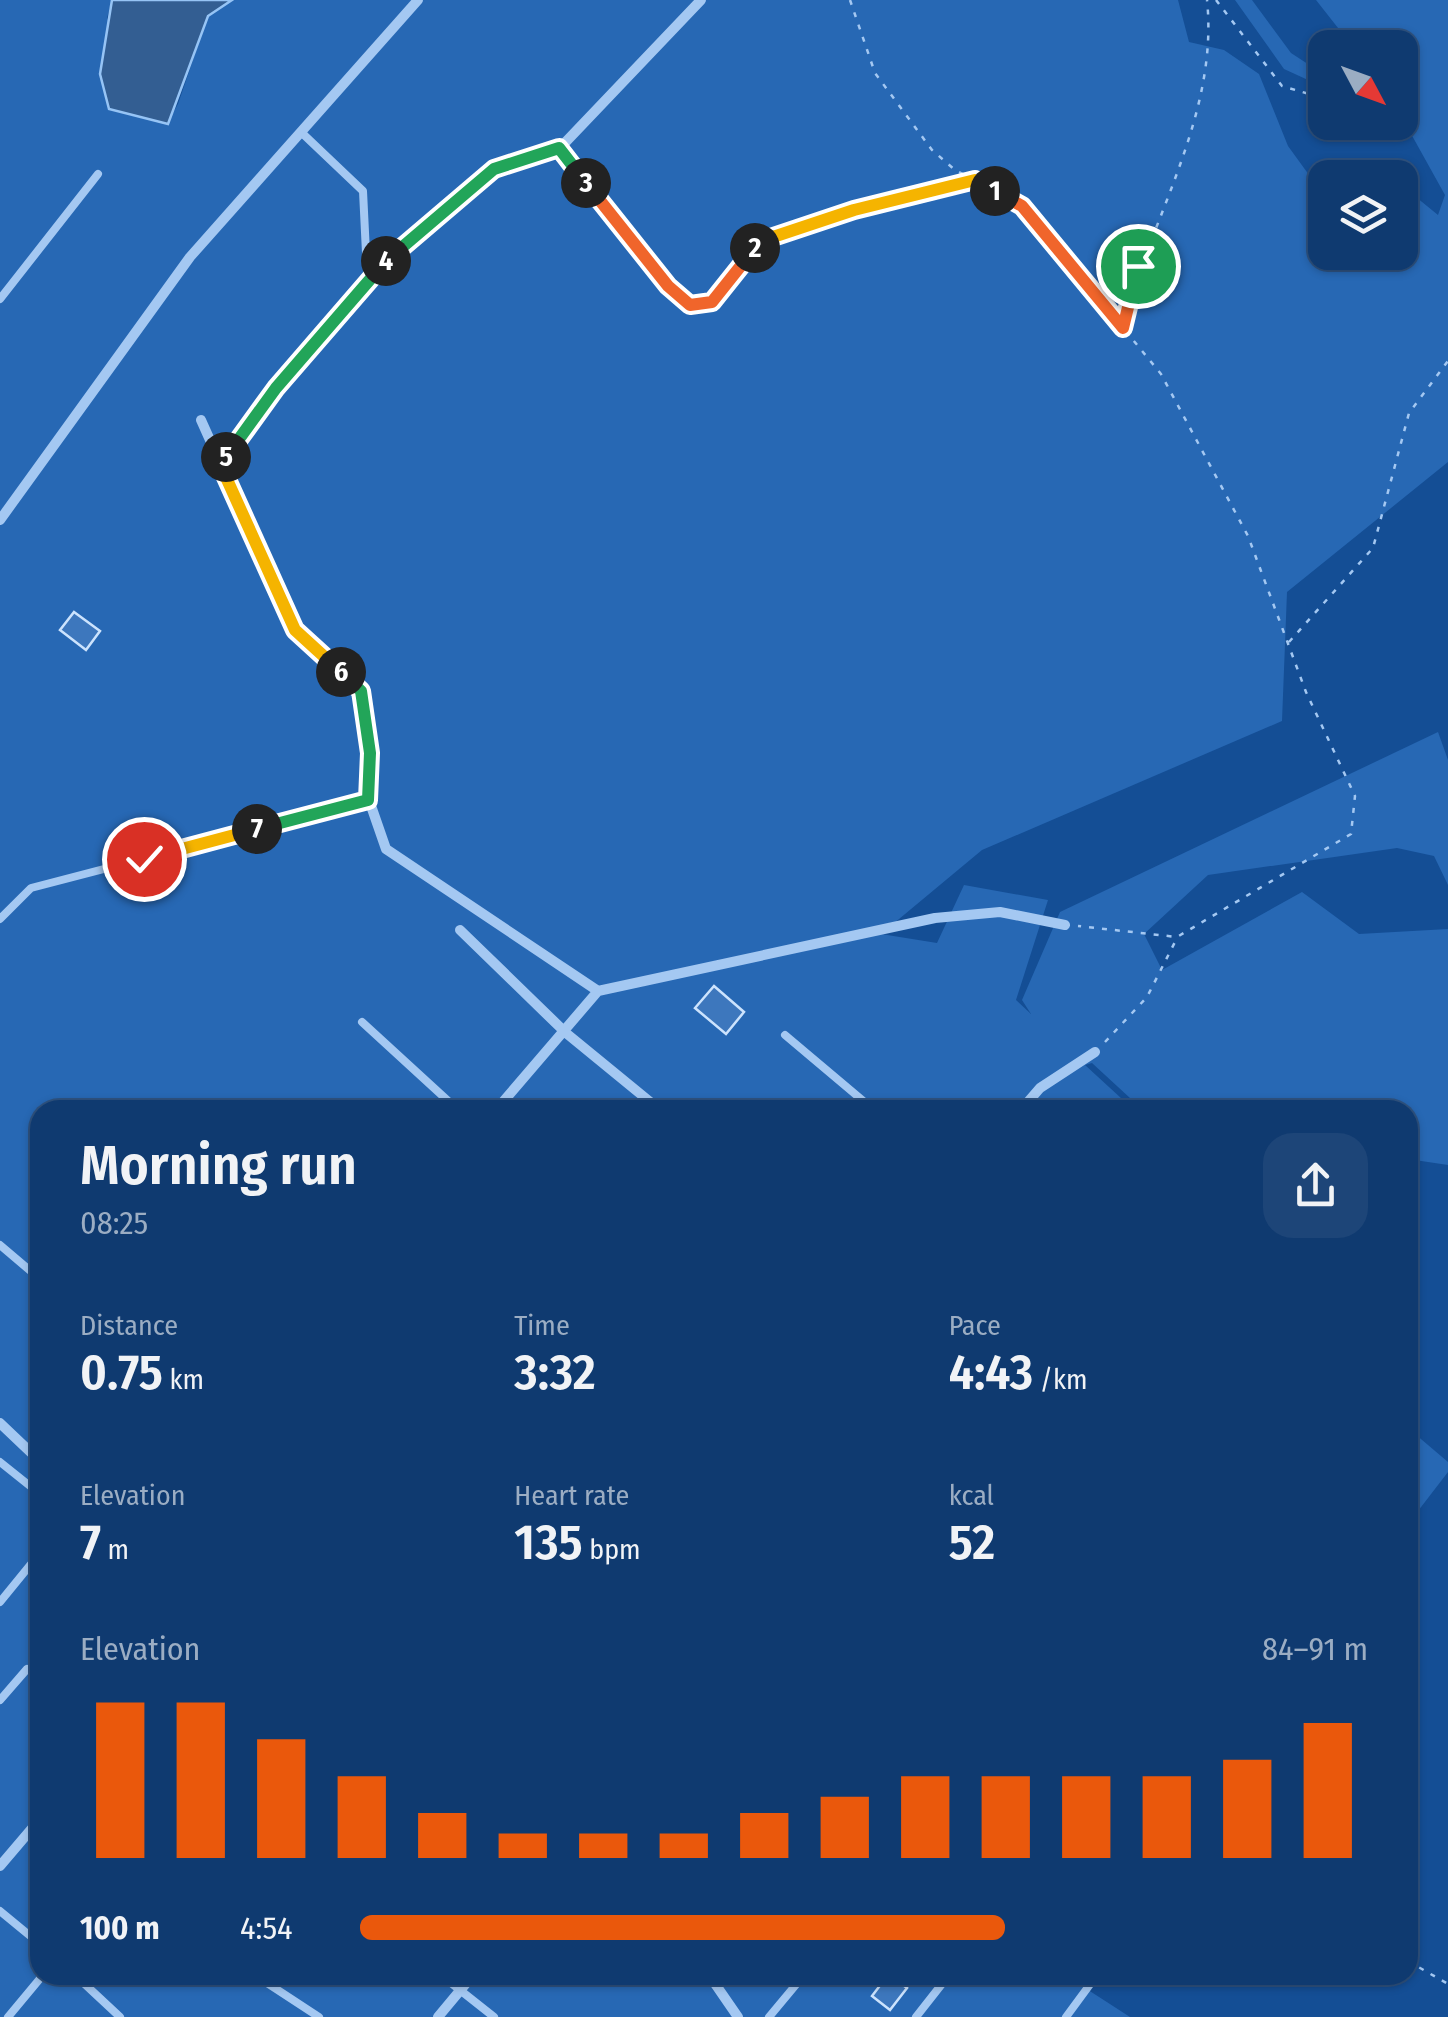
<!DOCTYPE html>
<html lang="en">
<head>
<meta charset="utf-8">
<style>
	:root { --surface:#0f3a70; --page:#1d4578; --text:#f1f3f6; --muted:#9badc3; --line:#2f5483; --accent:#ea580c }
	body { margin:0; font-family:"Fira Sans Condensed",sans-serif; background:var(--page); color:var(--text); height:100vh; display:flex; flex-direction:column; font-size:38px; white-space:nowrap }
	* { box-sizing:border-box; margin:0 }
	p { font-size:32px; color:var(--muted) }
	.icon { flex:none; width:55px; height:55px; fill:none; stroke:currentColor; stroke-width:2; stroke-linecap:round; stroke-linejoin:round }
	.map { position:relative; flex:1; overflow:hidden }
	.side { position:absolute; left:30px; top:1100px; width:1388px; height:885px; display:flex; flex-direction:column; background:var(--surface); border-radius:30px; box-shadow:0 2px 8px #0004,0 0 0 2px var(--line) }
	.side>* { flex:none }
	.needle { width:65px; rotate:131deg }
	.fabs { position:absolute; left:1308px; top:30px; display:grid; gap:20px }
	.fabs a { display:grid; place-items:center; width:110px; height:110px; border-radius:20px; background:var(--surface); box-shadow:0 2px 8px #0004,0 0 0 2px var(--line); font-size:50px }
	.pin { position:absolute; display:grid; place-items:center; width:85px; height:85px; color:#fff; margin:-42px; border:5px solid #fff; border-radius:50%; box-shadow:0 2px 10px #0007 }
	.km { position:absolute; width:50px; height:50px; margin:-25px; border-radius:50%; background:#222; color:#fff; font-size:28px; line-height:50px; text-align:center }
	.round { display:grid; place-items:center; flex:none; width:105px; height:105px; border-radius:30px; background:var(--page) }
	.overview { display:flex; align-items:center; justify-content:space-between; height:170px; padding:0 50px }
	h1 { font-size:55px; font-weight:600; line-height:75px }
	.metrics { display:grid; grid-template-columns:repeat(3,1fr); gap:15px; height:170px; padding:10px 50px }
	.metrics div { display:grid; align-content:center }
	.metrics b { font-size:50px; font-weight:600 }
	.metrics small { font-size:28px; font-weight:400 }
	.metrics p { font-size:28px }
	.chart { height:280px; padding:20px 50px }
	.chart p { display:flex; justify-content:space-between }
	.chart svg { width:100%; height:180px; margin-top:10px; stroke:var(--accent); stroke-width:6 }
	ul { padding:0 50px; list-style:none; font-size:32px }
	li { display:grid; grid-template-columns:160px 120px 1fr; align-items:center; height:75px }
	li i { height:25px; border-radius:12px; background:var(--accent) }
	.map>svg:first-child { display:block }
</style>
</head>
<body>
<div class="map">
<svg width="1448" height="2017" viewBox="0 0 1448 2017">
	<rect width="100%" height="100%" fill="#144e95"/>
	<path fill="#2768b4" d="M0 0H112L107 18 167 124 178 104 208 16 232 0H1178L1189 42 1224 50 1259 74 1288 146 1325 197V252H1400V184L1438 215 1445 195 1400 114V48L1353 47 1316 0H1448V462L1287 592 1282 721 982 850 881 934 937 943 964 885 1048 900 1016 1000 1031 1014 1022 1000 1060 912 1438 732 1448 760V885L1434 856 1397 848 1208 875 1144 934 1162 970 1302 892 1359 934 1448 929V1165L1408 1159V1110H1143L1092 1063 1085 1065 1134 1110H40V1975H1065L1130 2017H0Z
		M1235 0H1252L1291 53 1317 70 1308 80 1284 69Z
		M1408 1428 1448 1462V1472L1408 1524Z"/>
	<path fill="#335e92" stroke="#96c4f5" stroke-width="2.5" d="M112 0H232L208 16 168 124 109 109 100 74Z"/>
	<path fill="#3d77bd" stroke="#cce3fd" stroke-width="2.5" d="M74 612 100 631 86 650 60 630Z
		M714 986 744 1012 726 1034 695 1008Z
		M888 1975 907 1988 890 2010 872 1996Z"/>
	<g fill="none" stroke-linecap="round" stroke-linejoin="round">
		<path stroke="#a4c8f2" stroke-width="2.5" stroke-dasharray="5 8" stroke-linecap="butt" d="M850 0 875 73 932 150 955 170 1023 206 1161 374 1248 536 1306 692 1355 796 1351 834 1177 937 1078 926
			M1216 0 1282 86 1309 94
			M678 295 690 305 712 302 743 259 764 240 854 210 974 181
			M1123 326C1150 219 1219 115 1207 0
			M1289 642 1373 548 1409 413 1448 361
			M1105 1042 1147 997 1177 938
			M1408 1961 1448 1984"/>
		<path stroke="#a4c8f2" stroke-width="8" d="M302 133 363 191 366 253 374 271
			M559 149 667 286
			M0 299 98 174
			M0 919 31 888 369 800
			M362 1022 458 1110
			M785 1035 874 1110
			M0 1245 40 1279
			M0 1462 40 1494
			M0 1602 40 1553
			M0 1700 27 1669
			M0 1911 40 1944
			M75 1975 120 2017
			M255 1975 319 2017
			M441 1975 494 2017
			M8 2017 43 1975
			M769 2017 804 1975
			M916 2017 949 1975
			M1066 2017 1094 1979"/>
		<path stroke="#a4c8f2" stroke-width="10" d="M201 420 295 630 361 691 370 753 369 800 386 849 598 991 935 918 1000 912 1065 925
			M220 464 276 388 374 271 494 169 559 149 701 0
			M0 520 190 257 418 0
			M460 930 566 1033 660 1110
			M496 1110 598 991
			M1021 1110 1040 1088 1095 1052
			M0 1423 40 1461
			M0 1866 40 1819
			M709 1975 738 2017
			M438 2017 473 1975"/>
	</g>
	<g fill="none" stroke-linecap="round" stroke-linejoin="round">
		<defs>
			<path id="split-1" d="M995 191 1022 206 1123 328 1138 266"/>
			<path id="split-2" d="M755 248 764 240 854 210 975 180 995 191"/>
			<path id="split-3" d="M586 183 668 286 690 305 712 302 755 248"/>
			<path id="split-4" d="M386 261 494 169 559 148 586 183"/>
			<path id="split-5" d="M226 457 276 388 386 261"/>
			<path id="split-6" d="M226 457 220 464 295 630 341 672"/>
			<path id="split-7" d="M257 829 368 800 370 753 361 691 341 672"/>
			<path id="split-8" d="M144 859 257 829"/>
		</defs>
		<use href="#split-1" stroke="#fff" stroke-width="20"/>
		<use href="#split-2" stroke="#fff" stroke-width="20"/>
		<use href="#split-3" stroke="#fff" stroke-width="20"/>
		<use href="#split-4" stroke="#fff" stroke-width="20"/>
		<use href="#split-5" stroke="#fff" stroke-width="20"/>
		<use href="#split-6" stroke="#fff" stroke-width="20"/>
		<use href="#split-7" stroke="#fff" stroke-width="20"/>
		<use href="#split-8" stroke="#fff" stroke-width="20"/>
		<use href="#split-1" stroke="#f0652b" stroke-width="12"/>
		<use href="#split-2" stroke="#f5b400" stroke-width="12"/>
		<use href="#split-3" stroke="#f0652b" stroke-width="12"/>
		<use href="#split-4" stroke="#22a559" stroke-width="12"/>
		<use href="#split-5" stroke="#22a559" stroke-width="12"/>
		<use href="#split-6" stroke="#f5b400" stroke-width="12"/>
		<use href="#split-7" stroke="#22a559" stroke-width="12"/>
		<use href="#split-8" stroke="#f5b400" stroke-width="12"/>
	</g>
</svg>
<div class="fabs">
<a><svg class="needle" viewBox="-14 -14 28 28"><path d="M0-13l5 13h-10z" fill="#e53935"/><path d="M0 13l5-13h-10z" fill="#9badc3"/></svg></a>
<a><svg class="icon" aria-label="layers" viewBox="0 0 24 24"><path d="M12 4l9 5-9 5-9-5zM3 14l9 5 9-5"/></svg></a>
</div>
<div class="pin" style="left:1138px;top:266px;background:#1e9e55"><svg class="icon" aria-label="arrive" viewBox="0 0 24 24"><path d="M6 21V4h12l-3 4 3 4H6"/></svg></div>
<div class="pin" style="left:144px;top:859px;background:#d93025"><svg class="icon" aria-label="check" viewBox="0 0 24 24"><path d="M5 12l5 5 9-10"/></svg></div>
<b class="km" style="left:995px;top:191px">1</b>
<b class="km" style="left:755px;top:248px">2</b>
<b class="km" style="left:586px;top:183px">3</b>
<b class="km" style="left:386px;top:261px">4</b>
<b class="km" style="left:226px;top:457px">5</b>
<b class="km" style="left:341px;top:672px">6</b>
<b class="km" style="left:257px;top:829px">7</b>
<section class="side">
<div class="overview"><div><h1>Morning run</h1><p>08:25</p></div><a class="round"><svg class="icon" aria-label="share" viewBox="0 0 24 24"><path d="M12 15V3M7 8l5-5 5 5M5 13v7h14v-7"/></svg></a></div>
<div class="metrics">
<div><p>Distance</p><b>0.75<small> km</small></b></div>
<div><p>Time</p><b>3:32</b></div>
<div><p>Pace</p><b>4:43<small> /km</small></b></div>
</div>
<div class="metrics">
<div><p>Elevation</p><b>7<small> m</small></b></div>
<div><p>Heart rate</p><b>135<small> bpm</small></b></div>
<div><p>kcal</p><b>52</b></div>
</div>
<div class="chart"><p><span>Elevation</span>84–91 m</p>
<svg viewBox="0 0 160 44" preserveAspectRatio="none"><path d="M5 44V6M15 44V6M25 44V15M35 44V24M45 44V33M55 44V38M65 44V38M75 44V38M85 44V33M95 44V29M105 44V24M115 44V24M125 44V24M135 44V24M145 44V20M155 44V11"/></svg>
</div>
<ul>
<li><b>100 m</b>4:54<i style="width:64%"></i></li>
</ul>
</section>
</div>
</body>
</html>
